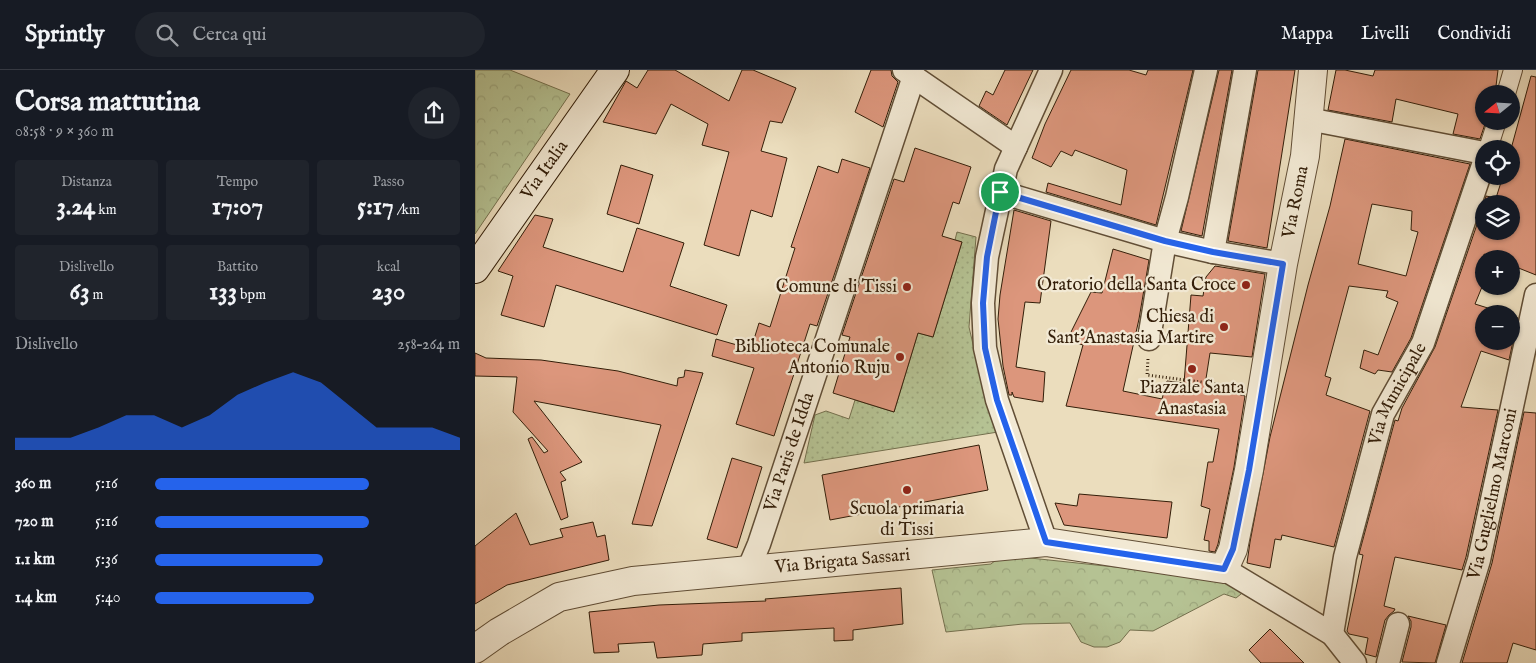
<!DOCTYPE html>
<html lang="it">
<head>
<meta charset="utf-8">
<style>
	:root { --surface:#171b24; --page:#20242c; --text:#f1f3f6; --muted:#9ea1a6; --line:#363941; --accent:#2563eb }
	body { margin:0; font-family:"IM FELL English",serif; background:var(--page); color:var(--text); height:100vh; display:flex; flex-direction:column; font-size:19px; white-space:nowrap }
	* { box-sizing:border-box; margin:0 }
	p { font-size:16px; color:var(--muted) }
	.icon { flex:none; width:28px; height:28px; fill:none; stroke:currentColor; stroke-width:2; stroke-linecap:round; stroke-linejoin:round }
	.map { position:relative; flex:1; overflow:hidden }
	.drawer { display:flex; flex-direction:column; background:var(--surface); width:475px }
	.drawer>* { flex:none }
	.needle { width:32px; rotate:252deg }
	.tools { position:absolute; left:1000px; top:15px; display:grid; gap:10px }
	.tools a { display:grid; place-items:center; width:45px; height:45px; border-radius:50%; background:var(--surface); box-shadow:0 1px 4px #0004; font-size:25px }
	.pin { position:absolute; display:grid; place-items:center; width:42px; height:42px; color:#fff; margin:-21px; border:2px solid #fff; border-radius:50%; box-shadow:0 1px 5px #0007 }
	.round { display:grid; place-items:center; flex:none; width:52px; height:52px; border-radius:26px; background:var(--page) }
	.headline { display:flex; align-items:center; justify-content:space-between; height:85px; padding:0 15px }
	h1 { font-size:28px; font-weight:700; line-height:38px }
	.metrics { display:grid; grid-template-columns:repeat(3,1fr); gap:8px; height:85px; padding:5px 15px }
	.metrics div { display:grid; align-content:center; border-radius:5px; background:var(--page); text-align:center }
	.metrics b { font-size:25px; font-weight:700 }
	.metrics small { font-size:14px; font-weight:400 }
	.metrics p { font-size:14px }
	.chart { height:140px; padding:10px 15px }
	.chart p { display:flex; justify-content:space-between }
	.chart svg { width:100%; height:90px; margin-top:5px; fill:var(--accent); opacity:.7 }
	ul { padding:0 15px; list-style:none; font-size:16px }
	li { display:grid; grid-template-columns:80px 60px 1fr; align-items:center; height:38px }
	li i { height:12px; border-radius:6px; background:var(--accent) }
	header { display:flex; align-items:center; gap:30px; box-sizing:border-box; height:70px; padding:0 25px; background:var(--surface); border-bottom:1px solid var(--line) }
	header strong { font-size:24px }
	nav { display:flex; gap:28px; margin-inline-start:auto; font-size:18px }
	.search { width:350px; height:45px; background:var(--page); display:flex; align-items:center; gap:12px; box-sizing:border-box; padding:0 18px; border-radius:28px; color:var(--muted); font-size:19px }
	main { display:flex; flex:1; min-height:0 }
	.map>svg:first-child { display:block }
</style>
</head>
<body>
<header>
<strong>Sprintly</strong>
<div class="search"><svg class="icon" aria-label="search" viewBox="0 0 24 24"><circle cx="10" cy="10" r="6"/><path d="M15 15l6 6"/></svg>Cerca qui</div>
<nav><a>Mappa</a><a>Livelli</a><a>Condividi</a></nav>
</header>
<main>
<section class="drawer">
<div class="headline"><div><h1>Corsa mattutina</h1><p>08:58 · 9 × 360 m</p></div><a class="round"><svg class="icon" aria-label="share" viewBox="0 0 24 24"><path d="M12 15V3M7 8l5-5 5 5M5 13v7h14v-7"/></svg></a></div>
<div class="metrics">
<div><p>Distanza</p><b>3.24<small> km</small></b></div>
<div><p>Tempo</p><b>17:07</b></div>
<div><p>Passo</p><b>5:17<small> /km</small></b></div>
</div>
<div class="metrics">
<div><p>Dislivello</p><b>63<small> m</small></b></div>
<div><p>Battito</p><b>133<small> bpm</small></b></div>
<div><p>kcal</p><b>230</b></div>
</div>
<div class="chart"><p><span>Dislivello</span>258–264 m</p>
<svg viewBox="0 0 160 44" preserveAspectRatio="none"><path d="M0 44V38L10 38L20 38L30 33L40 27L50 27L60 33L70 27L80 17L90 11L100 6L110 11L120 22L130 33L140 33L150 33L160 38V44z"/></svg>
</div>
<ul>
<li><b>360 m</b>5:16<i style="width:70%"></i></li>
<li><b>720 m</b>5:16<i style="width:70%"></i></li>
<li><b>1.1 km</b>5:36<i style="width:55%"></i></li>
<li><b>1.4 km</b>5:40<i style="width:52%"></i></li>
</ul>
</section>
<div class="map">
<svg width="1061" height="593" viewBox="0 0 1061 593">
	<defs>
		<pattern id="grass-dots" width="8" height="8" patternUnits="userSpaceOnUse" patternTransform="scale(1.25)"><rect width="8" height="8" fill="#b5c293"/><path d="M2 2h.1M6 6h.1" fill="none" stroke="#9ca67d" stroke-width="1.8" stroke-linecap="round"/></pattern>
		<pattern id="forest-crowns" width="20" height="18" patternUnits="userSpaceOnUse" patternTransform="scale(1.25)"><rect width="20" height="18" fill="#b5c293"/><path d="M2 6a3 3 0 1 1 6 0M12 15a3 3 0 1 1 6 0" fill="none" stroke="#9ca67d"/></pattern>
	</defs>
	<rect width="100%" height="100%" fill="#ebddbd"/>
	<filter id="stains"><feTurbulence type="fractalNoise" baseFrequency=".004" numOctaves="4"/><feColorMatrix values="0 0 0 0 .2 0 0 0 0 .09 0 0 0 0 .02 0 0 0 .5 -.17"/></filter>
	<radialGradient id="worn" r=".72"><stop offset=".6" stop-color="#630" stop-opacity="0"/><stop offset="1" stop-color="#630" stop-opacity=".3"/></radialGradient>
	<path fill="url(#grass-dots)" stroke="#74704e" d="M482 162 501 167 494 257 503 296 523 362 329 393 340 345 351 341 374 349 380 330 419 342 443 263 458 267 487 172 480 170Z"/>
	<path fill="url(#forest-crowns)" stroke="#74704e" d="M0 0H35L95 24 0 164Z
		M527 485 743 508 771 520 761 528 749 524 678 561 655 560 645 572 632 577H619L606 572 595 553 548 554 471 562 457 500 516 494Z"/>
	<path fill="#dc967c" stroke="#331e09" fill-rule="evenodd" d="M173 0H200L254 31 267 0H278L321 18 307 53 295 51 286 81 312 88 297 147 276 140 264 186 229 175 254 82 227 75 233 54 196 34 181 64 128 52 151 11 162 18Z
		M396 0H416L417 6 423 12 408 57 380 42Z
		M530 0H558L532 55 504 36 511 21 518 25Z
		M596 0H654L671 5 673 0H718L681 155 571 122 573 113 646 135 652 100 600 80 597 86 586 81 576 97 557 88 570 54Z
		M744 0H757L727 166 706 161Z
		M783 0H820L792 178 753 171Z
		M861 0H870L898 6 900 0H1023L1020 24H1009V51H1011L1005 69 978 64 983 44 921 29 917 52 853 40Z
		M1056 6 1061 7V205L1036 195V189H1020L1009 184V212L1000 234 1032 244H1009V271H1036V245L1043 248 1034 290 1006 281 986 337 1023 340 991 487 987 500 920 487 909 536 920 539 919 541 914 545 910 550 901 587 890 584 893 568 874 564 872 561 888 485 884 484 920 350 923 351 927 338 960 277 1009 134V161H1036V134H1009L1011 126 1021 128 1028 106H1036V79Z
		M870 69 995 94 936 268 917 302 903 300 900 304 885 298 889 280 903 285 923 232 911 227 913 221 874 216 850 306 856 308 851 325 895 341 859 477 807 465 806 470 800 469 795 498 772 493 775 472 795 367 833 215 855 136ZM897 134 937 141 936 160 943 162 931 206 883 194Z
		M440 78 496 97 484 134 478 132 467 166 487 172 458 267 443 263 419 342 358 323 375 267 367 265 419 109 429 112Z
		M367 89 395 98 342 256 335 254 299 366 261 354 279 298 237 286 241 269 276 279 284 253 295 257 320 178 316 177 343 96 363 103Z
		M146 95 178 105 164 154 132 144Z
		M539 140 576 151 565 233 550 232 541 297 570 302 568 332 539 327 537 322V325H534L528 296 523 249 525 225Z
		M60 145 78 149 68 177 148 202 162 158 209 173 195 216 252 235 242 265 81 215 69 257 26 245 38 206 23 201Z
		M638 179 674 190 664 249 648 321 687 329 692 311 709 313 716 225 728 226 731 207 740 196 790 204 777 287 735 283 730 315 770 326 759 397 743 474 740 482 734 481V471L729 470 735 439 726 436 733 392H738L744 359 591 336 608 275 592 270 616 222 627 223Z
		M0 283 11 288 66 290 143 301 202 316 203 308 209 307 210 300 228 303 177 456 157 454 186 355 59 331 107 392 85 402 91 410 86 412 93 447 86 450 53 369 57 367 69 383 73 381 38 342 42 307 0 306Z
		M1049 342 1061 343V580L1038 573 1032 593H987L1017 493Z
		M504 375 513 420 355 450 347 405Z
		M257 388 287 397 262 478 232 469Z
		M604 424 697 432 692 468 589 455 580 433 602 436Z
		M41 443 55 475 88 467 85 459 118 452 122 467 130 465 134 490 32 515 0 534V476Z
		M426 518 428 554 378 560V570L359 571V558L267 563V571L228 574 227 585 182 588 179 572 143 574 144 582 119 583 114 542 184 535 291 531 290 529Z
		M933 546 971 555 960 593 927 592 936 557V551Z
		M795 559 829 593H786L774 580Z"/>
	<g fill="none" stroke-linecap="round" stroke-linejoin="round">
		<defs>
			<path id="pedestrian" d="M1031 24 1038 0
				M1013 79 1022 51"/>
			<g id="minor">
				<path d="M429 0 541 77"/>
				<path d="M833 49 1009 83"/>
				<path d="M525 122 690 171 738 182 808 194"/>
				<path d="M738 182 770 0"/>
				<path d="M674 269 690 171 702 127 731 0"/>
				<path d="M571 472 522 330 510 278 508 233 512 187 531 99 576 0"/>
				<path d="M749 499 857 564 880 593"/>
				<path id="s1" d="M273 500 284 474 439 6"/>
				<path id="s2" d="M857 564 870 487 908 344 948 273 1009 92"/>
				<path d="M913 593 923 554"/>
				<path id="s3" d="M973 593 1004 490 1061 225"/>
			</g>
			<g id="tertiary">
				<path id="s4" d="M0 579 24 562 84 527 158 511 571 472 749 499 758 479 774 400 808 194 830 86 838 0"/>
			</g>
			<g id="secondary">
				<path id="s5" d="M0 199 140 0"/>
			</g>
		</defs>
		<use href="#pedestrian" stroke="#614e36" stroke-width="20"/>
		<use href="#minor" stroke="#614e36" stroke-width="25"/>
		<use href="#tertiary" stroke="#614e36" stroke-width="30"/>
		<use href="#secondary" stroke="#331e09" stroke-width="30"/>
		<path stroke="#331e09" stroke-width="3" stroke-dasharray="1 2.5" stroke-linecap="butt" d="M673 289 672 305 764 317"/>
		<use href="#pedestrian" stroke="#f2e9d4" stroke-width="18"/>
		<use href="#minor" stroke="#f2e9d4" stroke-width="22"/>
		<use href="#tertiary" stroke="#f2e9d4" stroke-width="28"/>
		<use href="#secondary" stroke="#f2e9d4" stroke-width="28"/>
	</g>
	<g fill="none" stroke-linecap="round" stroke-linejoin="round">
		<defs>
			<path id="route" d="M525 122 690 171 738 182 808 194 774 400 758 479 749 499 571 472 522 330 510 278 508 233 512 187Z"/>
		</defs>
		<use href="#route" stroke="#fff" stroke-width="10"/>
		<use href="#route" stroke="#2563eb" stroke-width="6"/>
	</g>
	<g fill="#8f2418" stroke="#f2e9d4" stroke-width="2">
		<circle cx="771" cy="215" r="5"/>
		<circle cx="432" cy="217" r="5"/>
		<circle cx="749" cy="257" r="5"/>
		<circle cx="425" cy="287" r="5"/>
		<circle cx="717" cy="299" r="5"/>
		<circle cx="432" cy="420" r="5"/>
	</g>
	<g text-anchor="middle" dominant-baseline="central" stroke-width="4.5" stroke-linejoin="round" paint-order="stroke">
		<g font-size="18" fill="#331e09" stroke="#f2e9d4">
			<text stroke="none"><textPath href="#s5" startOffset="121">Via Italia</textPath></text>
			<text stroke="none"><textPath href="#s4" startOffset="1144">Via Roma</textPath></text>
			<text stroke="none"><textPath href="#s2" startOffset="250">Via Municipale</textPath></text>
			<text stroke="none"><textPath href="#s1" startOffset="125">Via Paris de Idda</textPath></text>
			<text stroke="none"><textPath href="#s3" startOffset="175">Via Guglielmo Marconi</textPath></text>
			<text stroke="none"><textPath href="#s4" startOffset="385">Via Brigata Sassari</textPath></text>
		</g>
		<g font-size="18" fill="#331e09" stroke="#f2e9d4" text-anchor="end">
			<text x="761" y="215">Oratorio della Santa Croce</text>
			<text x="422" y="217">Comune di Tissi</text>
			<text x="739" y="247">Chiesa di<tspan x="739" dy="21">Sant'Anastasia Martire</tspan></text>
			<text x="415" y="277">Biblioteca Comunale<tspan x="415" dy="21">Antonio Ruju</tspan></text>
			<text x="717" y="318" text-anchor="middle">Piazzale Santa<tspan x="717" dy="21">Anastasia</tspan></text>
			<text x="432" y="439" text-anchor="middle">Scuola primaria<tspan x="432" dy="21">di Tissi</tspan></text>
		</g>
	</g>
	<rect width="100%" height="100%" filter="url(#stains)"/>
	<rect width="100%" height="100%" fill="url(#worn)"/>
</svg>
<div class="tools">
<a><svg class="needle" viewBox="-14 -14 28 28"><path d="M0-13l5 13h-10z" fill="#e53935"/><path d="M0 13l5-13h-10z" fill="#9ea1a6"/></svg></a>
<a><svg class="icon" aria-label="locate" viewBox="0 0 24 24"><circle cx="12" cy="12" r="6"/><path d="M12 2v4M12 18v4M2 12h4M18 12h4"/></svg></a>
<a><svg class="icon" aria-label="layers" viewBox="0 0 24 24"><path d="M12 4l9 5-9 5-9-5zM3 14l9 5 9-5"/></svg></a>
<a>+</a>
<a>−</a>
</div>
<div class="pin" style="left:525px;top:122px;background:#1e9e55"><svg class="icon" aria-label="arrive" viewBox="0 0 24 24"><path d="M6 21V4h12l-3 4 3 4H6"/></svg></div>
</div>
</main>
</body>
</html>
